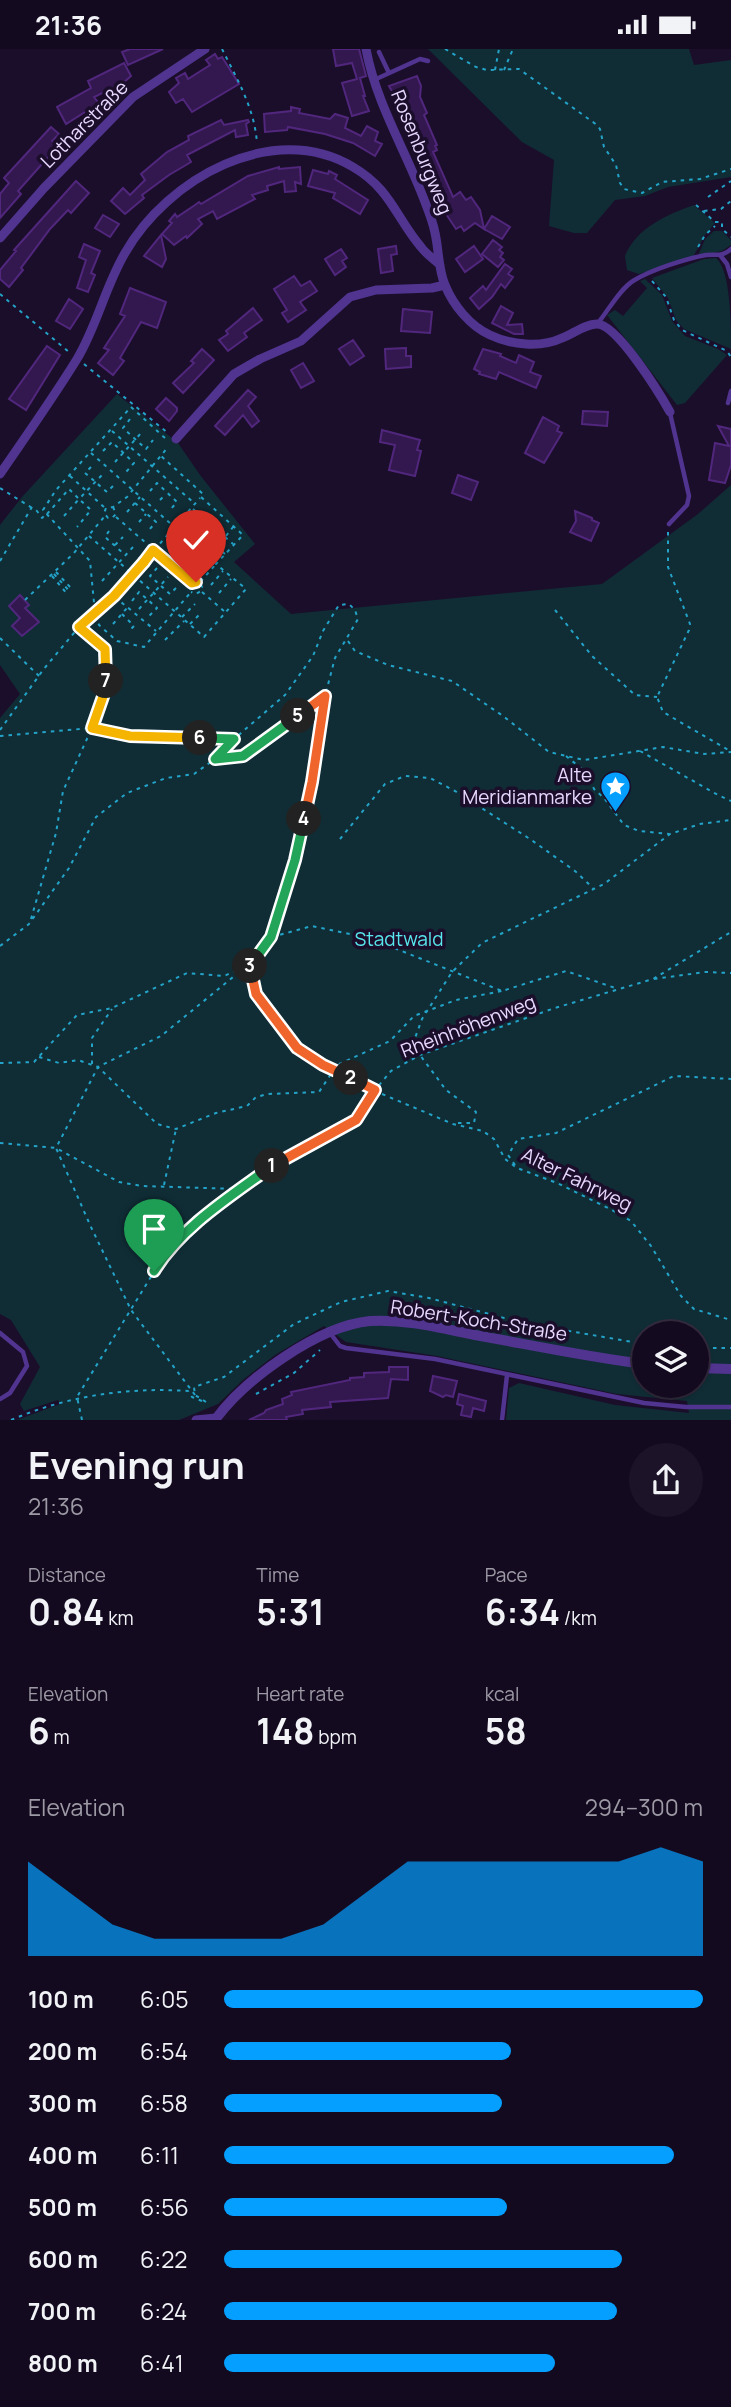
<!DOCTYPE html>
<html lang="en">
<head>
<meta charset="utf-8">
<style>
	:root { --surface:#140a20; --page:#1d1329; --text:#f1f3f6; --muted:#9d9aa5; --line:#332b3e; --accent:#049fff }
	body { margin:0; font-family:Manrope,sans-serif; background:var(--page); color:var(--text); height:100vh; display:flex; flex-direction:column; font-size:26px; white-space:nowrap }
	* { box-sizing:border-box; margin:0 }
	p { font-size:23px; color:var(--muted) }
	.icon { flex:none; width:38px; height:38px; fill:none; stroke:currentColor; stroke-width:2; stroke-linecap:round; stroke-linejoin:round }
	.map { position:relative; height:1371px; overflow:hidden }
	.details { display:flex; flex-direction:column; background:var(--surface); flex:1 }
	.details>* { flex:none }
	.fabs { position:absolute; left:632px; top:1272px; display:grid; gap:14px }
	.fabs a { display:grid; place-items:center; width:77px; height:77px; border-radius:50%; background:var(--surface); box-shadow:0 2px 5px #0004,0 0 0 2px var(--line); font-size:35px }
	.pin { position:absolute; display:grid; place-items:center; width:60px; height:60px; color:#fff; margin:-72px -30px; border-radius:50% 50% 50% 0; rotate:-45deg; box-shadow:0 0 7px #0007 }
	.pin .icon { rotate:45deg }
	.km { position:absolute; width:35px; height:35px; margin:-18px; border-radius:50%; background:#222; color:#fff; font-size:19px; line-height:35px; text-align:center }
	.round { display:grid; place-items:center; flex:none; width:74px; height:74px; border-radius:37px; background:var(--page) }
	.headline { display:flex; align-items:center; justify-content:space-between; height:119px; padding:0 28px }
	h1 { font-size:38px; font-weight:700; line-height:52px }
	.metrics { display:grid; grid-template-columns:repeat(3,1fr); gap:10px; height:119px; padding:7px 28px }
	.metrics div { display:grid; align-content:center }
	.metrics b { font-size:35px; font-weight:700 }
	.metrics small { font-size:19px; font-weight:400 }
	.metrics p { font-size:19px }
	.chart { height:196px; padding:14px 28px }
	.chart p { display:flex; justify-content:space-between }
	.chart svg { width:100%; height:126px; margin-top:7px; fill:var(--accent); opacity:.7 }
	ul { padding:0 28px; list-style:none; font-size:23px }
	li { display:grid; grid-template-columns:112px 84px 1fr; align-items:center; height:52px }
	li i { height:18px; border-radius:9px; background:var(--accent) }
	.status { display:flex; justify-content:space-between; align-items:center; height:49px; padding:0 35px; background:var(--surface); direction:ltr }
	.status svg { height:19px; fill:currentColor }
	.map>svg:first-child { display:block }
</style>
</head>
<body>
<div class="status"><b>21:36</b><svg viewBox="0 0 49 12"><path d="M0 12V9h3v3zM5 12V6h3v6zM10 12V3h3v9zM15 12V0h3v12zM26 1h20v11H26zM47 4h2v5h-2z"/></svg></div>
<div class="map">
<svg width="731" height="1371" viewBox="0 0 731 1371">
	<rect width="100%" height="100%" fill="#1b0e2b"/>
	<path fill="#102d36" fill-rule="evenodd" d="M428 0H689L694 16 731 11V128L668 138 645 147 615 151 587 184H574L549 177 554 111 522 93Z
		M694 156 715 174 705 186 693 208 639 225 627 221 625 207C636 179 668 165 694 156Z
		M714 182H722L731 191V196L722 202 698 207 705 190Z
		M716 209C731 221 731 277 731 300L684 280 676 271 668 249 652 229 704 210Z
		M645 230 662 246 672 272 685 287 718 300 727 306 685 354 677 356 607 266 615 261 623 267 647 239 640 232Z
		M117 345 178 394 200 426 255 495 234 513 291 565 602 535 698 465 731 436V1371H506L509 1339 519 1334 615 1356 689 1364 687 1352 617 1345 437 1307 346 1293 324 1277 275 1306 244 1330 218 1355 179 1371H17L60 1355 58 1351 24 1362 20 1355 40 1318 11 1271 0 1265V669L20 645 0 616V476L22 448ZM644 1284H696V1337H644Z"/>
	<path fill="#32184e" stroke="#51277d" stroke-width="2" d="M130 0H163L128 16 122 3Z
		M333 0H359L366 27 360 29 365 47H363L369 62 352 67 342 34 357 30 352 14 336 17Z
		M215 5 218 10 222 8 239 35 192 63 183 50 176 54 169 43 179 34 176 29 185 24 188 30 210 16 206 11Z
		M124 14 131 27 123 34 94 48 104 61 95 69 90 60 66 75 57 58 91 39 88 32Z
		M417 27 421 37 420 48 427 64 424 66 437 96 435 97 437 101 433 103 453 148 460 143 466 151 471 148 480 161 484 180 475 174 464 182 461 177 456 180 446 165 448 163 424 108 417 99 405 66 389 37Z
		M291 58 300 60 299 64 330 70 335 65 348 69 345 79 361 87 367 77 378 83 375 92 382 95 375 107 353 94 325 85 288 78 287 81 265 83 264 65 291 62Z
		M221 71 224 76 248 71 249 73 246 75 248 86 236 88 235 81 187 106 191 113 169 126 142 146 144 149 125 165 111 152 123 139 130 146 145 131 141 125 167 103 189 91 188 87Z
		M51 78 59 85 52 92 58 97 18 142 21 145 0 169V145L9 134 4 129Z
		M279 118V120L300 118 301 135 295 133 296 142 285 143 284 132 267 137 268 141 252 146 255 150 217 170 213 162 198 170 202 175 187 189 186 187 174 196 162 185 172 174 169 172 175 165 177 168 195 156 199 153 201 155 248 127Z
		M313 121 328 125 329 122 337 126 335 130 368 151 360 165 333 149 335 144 308 137Z
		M76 132 89 144 71 164 68 161 50 180 21 219 23 221 9 238 0 230V221L16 202 14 201Z
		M103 166 119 175 110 188 95 179Z
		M492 167 510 178 502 190 484 180Z
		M161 186 166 210 162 218 144 207Z
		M493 191 502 198 499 201 503 204 500 208 504 211 498 218 482 205Z
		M84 195 100 202 91 224 95 226 88 243 77 239 86 211 79 208Z
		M396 197 397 205 391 206 393 222 381 224 378 200Z
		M474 197 483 210 465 223 456 210Z
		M341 200 347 209 342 212 346 218 335 226 325 210Z
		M505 215 512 220 508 225 513 228 505 239 501 235 492 248 479 260 470 249 483 237 486 241Z
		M294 227 301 237 310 232 317 242 300 253 306 261 288 273 282 264 287 261 274 240Z
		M130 239 166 253 157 279 141 273 120 309 124 312 113 326 98 314 109 301 104 299 125 267 120 265Z
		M69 250 83 260 70 280 56 272Z
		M501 257 513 264 507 276 522 275 523 285H514L492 274Z
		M253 259 262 271 244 284 247 288 228 302 219 291 228 285 226 282Z
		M403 260 432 263 430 284 401 282Z
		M353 291 364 307 350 316 339 300Z
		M47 297 60 306 26 361 9 350Z
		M406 299V307H411V318L386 320 385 300Z
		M202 300 214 311 183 344 173 334 194 314 191 312Z
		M483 300 501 305 500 307 516 314 519 306 534 313 530 323 541 327 536 339 499 323 496 330 479 325 480 323 474 320Z
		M303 314 314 332 301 339 291 321Z
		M248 341 256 348 248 357 259 372 252 378 243 366 225 386 215 377Z
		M166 349 177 359V362L169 372 156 360Z
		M583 362 608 363 607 377 582 375Z
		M543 368 559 377 557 382 562 384 544 414 525 404Z
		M718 377 731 380V416L725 434 709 431 715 394 729 397Z
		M382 381 420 391 417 401 421 402 415 427 389 421 395 396 380 393Z
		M458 426 478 433 471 451 452 444Z
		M575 462 592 469V471L599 474 591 492 570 483 576 472Z
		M20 546 29 556 25 559 39 573 22 587 12 577 20 569 9 557Z
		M389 1318H408V1331L391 1330 388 1349 330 1353 331 1358 302 1361 303 1365 286 1368 287 1371H249L264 1364 266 1361 283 1355 282 1350 292 1346 291 1343 350 1331V1329L364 1328V1324L389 1323Z
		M433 1327 457 1332 453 1348 446 1346 443 1348 430 1342Z
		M459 1345 486 1352 484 1362 473 1359 471 1368 461 1366 463 1357 457 1355Z"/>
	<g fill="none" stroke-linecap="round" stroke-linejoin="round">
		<path stroke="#23a3c8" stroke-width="2" stroke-dasharray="3.5 5" stroke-linecap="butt" d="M222 0C237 30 255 60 257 95
			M445 0 476 18 487 21 519 20 597 76 600 80 604 98 616 116 620 134 624 140 642 144 662 133 700 130 731 120
			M495 21 499 0
			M504 21 513 0
			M708 148 731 132
			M696 156 715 173H722V180L731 188
			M704 162 721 160 731 152
			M698 198 705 186 715 177
			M652 232 666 248 674 271 682 281 727 302 731 308
			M0 245 69 303
			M84 315 169 385
			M130 370 123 379 146 400 153 391
			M112 382 194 454
			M165 389 131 358 56 441 43 461 90 512 95 564 99 576 117 592 144 598 191 543 190 538 192 534H200L202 538 201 542 196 545 191 543
			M103 402 112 393 134 414 126 423
			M91 404 216 515 201 532
			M115 413 142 383
			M91 418 85 424 107 443 113 437
			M70 427 105 459
			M0 439 37 462 42 469 45 466
			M150 442 157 434 177 453 170 461
			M160 451 166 445
			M135 454 156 473 149 481
			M113 458 116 465 112 469H108L104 464 106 459 113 458 127 448 168 398
			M193 460 233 495
			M127 463 140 448
			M47 465 69 440 79 450 103 425
			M64 467 79 450 91 461 77 478
			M116 468 191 533
			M184 469 225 505
			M139 473 146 465
			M109 482 105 488 124 505
			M668 483V518L690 575 689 581 657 648 663 663 730 702
			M89 487 204 588 246 540 216 515 243 486 201 448 203 445 161 407
			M226 487 233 478
			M115 496 123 488
			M171 498 178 491 186 499
			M181 511 188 503
			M0 512 32 458
			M157 519 150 527 170 545 177 538
			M192 520 199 511 187 500 192 495
			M56 523 71 539
			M54 525 71 544
			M52 527 68 546
			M102 532 133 498
			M211 536 223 522
			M202 543 224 562
			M219 544 231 530
			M115 548 156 582
			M25 551 74 504 104 468
			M132 552 139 543 157 559 148 568
			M139 560 168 528
			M555 561 592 607 635 646 657 648
			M122 565 134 577 128 583
			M182 568 195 555
			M113 575 127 559
			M190 575 202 563
			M0 589 39 627
			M165 591 184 572
			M348 592 355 602 388 616 452 632 503 667 549 703 584 711 663 698 704 705 731 703
			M0 681 43 621 79 578 114 547 200 449
			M0 687 92 679 130 687 232 690
			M640 702 718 746 731 752
			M566 707 588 725 594 740 604 749 624 776 639 782 669 785
			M216 710 243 707 323 648
			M340 790 385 735 405 727 430 729 455 742 530 790 575 822 593 839
			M31 870 56 784 63 742 92 679 106 639 105 600 79 578
			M272 888 312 877 369 889 502 942 566 922 615 939
			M0 897 29 875 69 819 96 768 127 744 166 729 194 725 215 710 241 684 285 646 313 607 323 582 339 556 349 555 355 561 358 570 335 609 325 647 312 733 295 811 271 888 250 915 256 945 297 999 322 1016 382 1045 453 1075 483 1082 494 1090 505 1110 517 1119 557 1134 610 1160 631 1172 651 1197 681 1247 694 1260 731 1271
			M654 930 705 923 731 924
			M39 1008 59 1014 78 1011 98 1018 157 1075 176 1080 216 1064 247 1057 256 1048 268 1045 319 1043 337 1016 390 992 414 967 456 951 502 942
			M0 1014 34 1013 77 966 112 959 187 924 224 927 246 917
			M92 1015V989L112 960
			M458 1074H474L476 1063 446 1041 420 1006 415 989 422 970 452 923 482 894 604 835 670 785 700 775 731 771
			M0 1094 56 1099 119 1133 142 1137 238 1140
			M515 1116 508 1106 518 1090 556 1084 674 1027 731 1030
			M164 1136 176 1080
			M696 1299H731
			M256 1345 294 1324 320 1301
			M195 1346 131 1261 91 1178 56 1099 98 1018 161 987 249 915
			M206 1353 195 1346 194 1338 224 1328 294 1275 341 1253 388 1242 429 1249 523 1274 644 1295
			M11 1371C67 1347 127 1338 188 1342L192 1348 202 1352
			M82 1371 77 1348 165 1205 229 1149 278 1113 356 1071 375 1041 391 1022 420 1006 555 959 653 930 731 883"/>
		<path stroke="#51348f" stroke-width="4.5" d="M379 3 389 24
			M374 31 420 10 428 12
			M720 206 727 215 731 228
			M598 274C608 262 619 241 633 232 650 221 685 210 706 206 716 205 723 208 731 200
			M728 354 731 342
			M669 475 687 456 689 447 670 364
			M0 1284 23 1303 27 1317 10 1344 0 1350
			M330 1284 340 1297 346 1299 435 1310 644 1354 686 1358H731
			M502 1371 507 1326"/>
		<path stroke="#51348f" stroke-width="9" d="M366 0C376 54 406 102 425 153 429 163 433 173 435 184 439 201 438 220 445 236 453 256 470 277 490 286 511 296 541 299 562 289 573 285 585 275 597 275 617 275 660 345 670 363
			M0 189 44 139 133 48 205 0
			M176 390 234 325 260 310 301 292 350 248 376 241 432 239 445 236
			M0 425C26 387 53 349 77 310 97 277 105 238 125 204 167 130 273 70 353 118 391 140 396 169 421 198 426 205 434 210 440 216
			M196 1371 216 1369"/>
		<path stroke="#51348f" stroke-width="10" d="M696 1319 731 1320
			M215 1371C245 1330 318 1277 370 1272 406 1270 440 1279 475 1286 531 1296 587 1308 644 1315"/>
	</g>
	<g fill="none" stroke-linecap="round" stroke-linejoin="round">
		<defs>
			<path id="split-1" d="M154 1222C181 1178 231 1147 272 1117"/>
			<path id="split-2" d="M272 1117 356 1071 375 1041 351 1029"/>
			<path id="split-3" d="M250 917 256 945 297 999 323 1016 351 1029"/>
			<path id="split-4" d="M250 917 271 888 295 811 304 770"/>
			<path id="split-5" d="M298 667 325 647 312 733 304 770"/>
			<path id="split-6" d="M200 689 234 690 215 710 243 707 298 667"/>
			<path id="split-7" d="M106 632V639L92 679 130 687 200 689"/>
			<path id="split-8" d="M106 632 105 600 79 578 114 547 144 513"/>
			<path id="split-9" d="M144 513 153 501 192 534 196 533"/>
		</defs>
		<use href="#split-1" stroke="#fff" stroke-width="14"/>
		<use href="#split-2" stroke="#fff" stroke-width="14"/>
		<use href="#split-3" stroke="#fff" stroke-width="14"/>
		<use href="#split-4" stroke="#fff" stroke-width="14"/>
		<use href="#split-5" stroke="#fff" stroke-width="14"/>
		<use href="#split-6" stroke="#fff" stroke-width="14"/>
		<use href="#split-7" stroke="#fff" stroke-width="14"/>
		<use href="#split-8" stroke="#fff" stroke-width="14"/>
		<use href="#split-9" stroke="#fff" stroke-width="14"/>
		<use href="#split-1" stroke="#22a559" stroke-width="9"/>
		<use href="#split-2" stroke="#f0652b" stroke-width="9"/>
		<use href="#split-3" stroke="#f0652b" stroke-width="9"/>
		<use href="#split-4" stroke="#22a559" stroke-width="9"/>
		<use href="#split-5" stroke="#f0652b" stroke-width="9"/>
		<use href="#split-6" stroke="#22a559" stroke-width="9"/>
		<use href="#split-7" stroke="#f5b400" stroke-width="9"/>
		<use href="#split-8" stroke="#f5b400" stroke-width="9"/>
		<use href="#split-9" stroke="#f5b400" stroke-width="9"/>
	</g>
	<defs>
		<symbol id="sight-pin" viewBox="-11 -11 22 30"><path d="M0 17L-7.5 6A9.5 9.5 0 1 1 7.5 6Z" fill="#049fff" stroke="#1b0e2b"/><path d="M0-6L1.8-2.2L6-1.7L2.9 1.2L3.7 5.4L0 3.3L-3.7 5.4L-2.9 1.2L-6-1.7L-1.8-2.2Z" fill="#fff"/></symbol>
	</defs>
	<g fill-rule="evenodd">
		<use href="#sight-pin" x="598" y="720" width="35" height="47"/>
	</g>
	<g text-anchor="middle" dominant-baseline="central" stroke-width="7" stroke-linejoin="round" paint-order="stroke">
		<g font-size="19" fill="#e8d8ff" stroke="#1b0e2b">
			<text transform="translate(84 75) rotate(-45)">Lotharstraße</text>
			<text transform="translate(422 103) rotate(68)">Rosenburgweg</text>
			<text transform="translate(468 977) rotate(-21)">Rheinhöhenweg</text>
			<text transform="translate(577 1130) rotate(26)">Alter Fahrweg</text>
			<text transform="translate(479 1271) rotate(9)">Robert-Koch-Straße</text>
		</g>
		<g font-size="19" fill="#e8d8ff" stroke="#1b0e2b" text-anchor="end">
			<text x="592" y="726">Alte<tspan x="592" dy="22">Meridianmarke</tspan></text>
		</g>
		<g font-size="19" fill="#57e7ec" stroke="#1b0e2b">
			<text x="399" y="890">Stadtwald</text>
		</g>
	</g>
</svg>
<div class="fabs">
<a><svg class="icon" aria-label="layers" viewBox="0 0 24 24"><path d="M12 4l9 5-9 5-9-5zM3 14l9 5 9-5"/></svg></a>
</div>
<div class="pin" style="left:154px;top:1222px;background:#1e9e55"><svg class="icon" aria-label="arrive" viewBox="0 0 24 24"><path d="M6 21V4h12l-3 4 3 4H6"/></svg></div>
<div class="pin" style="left:196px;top:533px;background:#d93025"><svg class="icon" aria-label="check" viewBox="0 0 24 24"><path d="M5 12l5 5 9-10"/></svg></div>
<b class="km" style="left:272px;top:1117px">1</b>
<b class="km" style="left:351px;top:1029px">2</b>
<b class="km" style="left:250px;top:917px">3</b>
<b class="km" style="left:304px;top:770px">4</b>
<b class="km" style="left:298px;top:667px">5</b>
<b class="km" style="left:200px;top:689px">6</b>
<b class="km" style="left:106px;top:632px">7</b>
</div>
<section class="details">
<div class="headline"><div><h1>Evening run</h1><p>21:36</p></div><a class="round"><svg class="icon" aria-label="share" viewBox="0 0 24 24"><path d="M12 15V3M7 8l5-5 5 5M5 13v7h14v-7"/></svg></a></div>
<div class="metrics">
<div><p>Distance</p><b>0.84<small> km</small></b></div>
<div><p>Time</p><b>5:31</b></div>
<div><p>Pace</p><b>6:34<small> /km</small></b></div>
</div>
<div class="metrics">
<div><p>Elevation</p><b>6<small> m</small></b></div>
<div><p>Heart rate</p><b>148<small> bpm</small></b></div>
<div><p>kcal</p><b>58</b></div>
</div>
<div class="chart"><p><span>Elevation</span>294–300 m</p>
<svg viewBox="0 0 160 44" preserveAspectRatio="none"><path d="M0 44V11L10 22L20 33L30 38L40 38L50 38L60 38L70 33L80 22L90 11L100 11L110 11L120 11L130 11L140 11L150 6L160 11V44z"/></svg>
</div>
<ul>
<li><b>100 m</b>6:05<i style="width:100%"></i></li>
<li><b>200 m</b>6:54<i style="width:60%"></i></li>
<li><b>300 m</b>6:58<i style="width:58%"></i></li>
<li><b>400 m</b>6:11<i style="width:94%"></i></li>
<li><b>500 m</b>6:56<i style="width:59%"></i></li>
<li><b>600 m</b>6:22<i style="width:83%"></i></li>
<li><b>700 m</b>6:24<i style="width:82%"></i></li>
<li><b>800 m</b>6:41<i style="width:69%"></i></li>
</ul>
</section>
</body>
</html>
